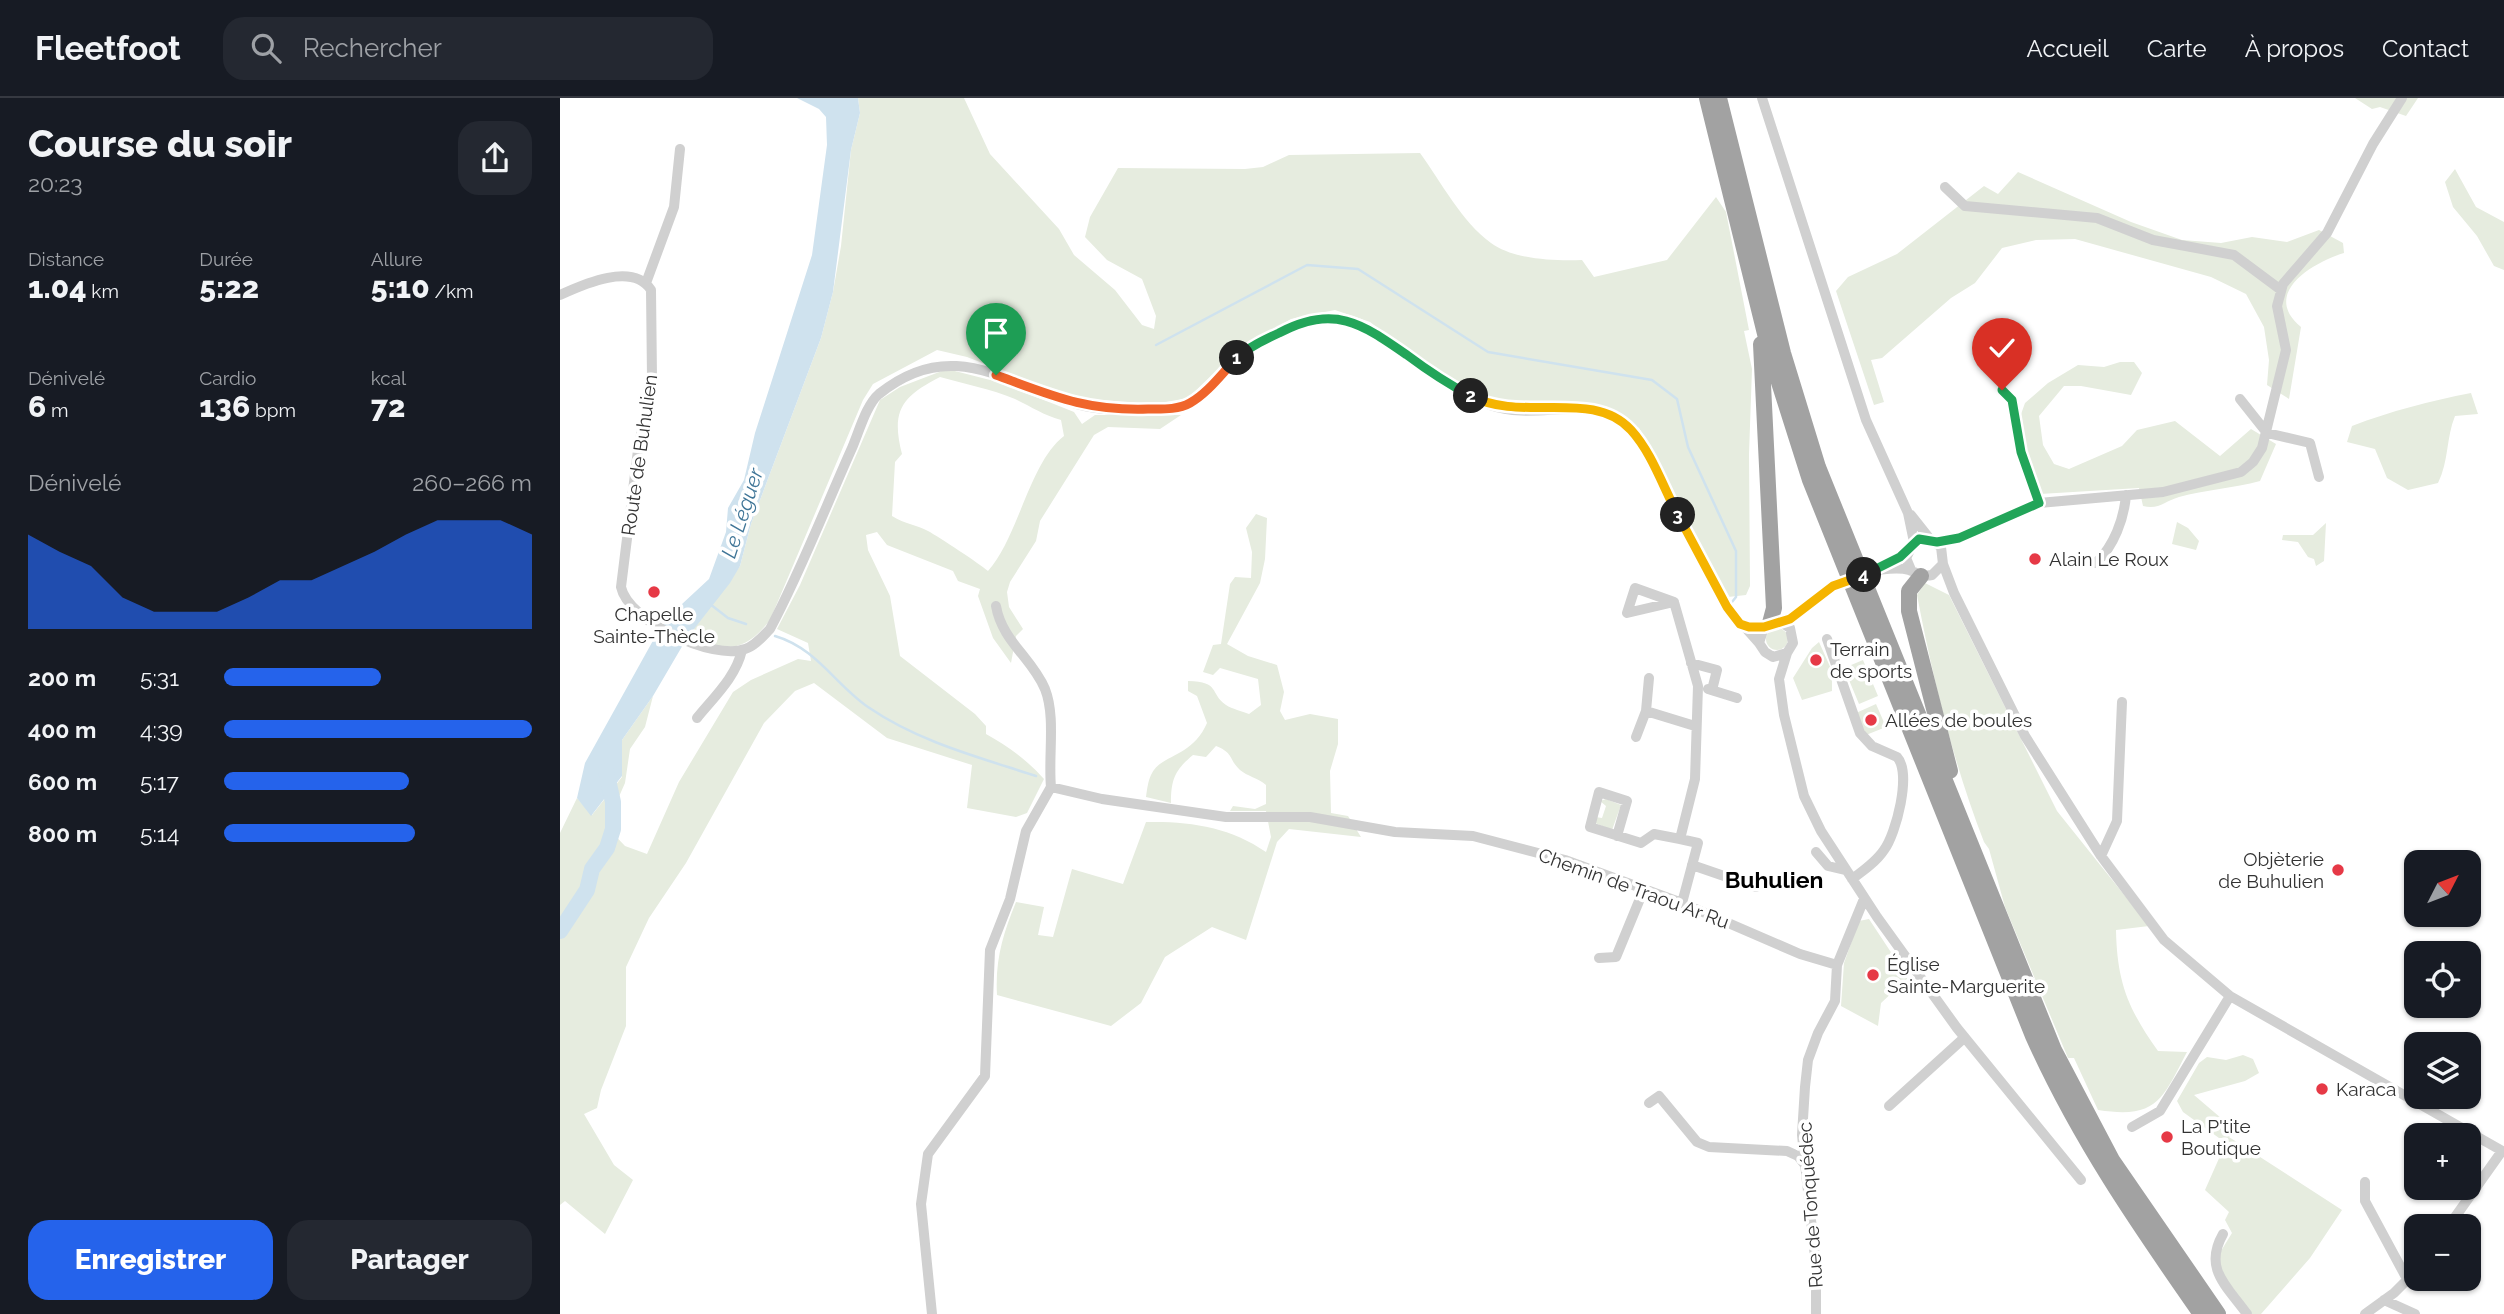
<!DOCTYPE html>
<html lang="fr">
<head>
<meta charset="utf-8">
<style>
	:root { --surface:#171b24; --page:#242831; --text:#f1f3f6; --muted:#9ea1a6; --line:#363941; --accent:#2563eb }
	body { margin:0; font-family:Raleway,sans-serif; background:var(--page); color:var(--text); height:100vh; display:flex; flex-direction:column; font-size:26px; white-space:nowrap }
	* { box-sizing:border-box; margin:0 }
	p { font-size:23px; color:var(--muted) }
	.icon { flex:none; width:38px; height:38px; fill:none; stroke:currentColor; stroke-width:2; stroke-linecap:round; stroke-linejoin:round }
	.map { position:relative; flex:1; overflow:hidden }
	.drawer { display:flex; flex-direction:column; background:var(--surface); width:560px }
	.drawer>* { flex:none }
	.needle { width:46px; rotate:48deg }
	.fabs { position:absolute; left:1844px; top:752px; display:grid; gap:14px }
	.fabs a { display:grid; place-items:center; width:77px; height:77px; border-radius:14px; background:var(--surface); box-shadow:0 2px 5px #0004; font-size:35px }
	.pin { position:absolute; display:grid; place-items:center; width:60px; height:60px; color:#fff; margin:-72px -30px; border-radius:50% 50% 50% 0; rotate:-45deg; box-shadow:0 0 7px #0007 }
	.pin .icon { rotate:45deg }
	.km { position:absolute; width:35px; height:35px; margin:-18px; border-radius:50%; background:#222; color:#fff; font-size:19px; line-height:35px; text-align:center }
	.round { display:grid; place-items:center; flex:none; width:74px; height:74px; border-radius:21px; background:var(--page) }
	.summary { display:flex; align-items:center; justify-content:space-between; height:119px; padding:0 28px }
	h1 { font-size:38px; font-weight:800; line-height:52px }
	.stats { display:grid; grid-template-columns:repeat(3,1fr); gap:10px; height:119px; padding:7px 28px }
	.stats div { display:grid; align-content:center }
	.stats b { font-size:30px; font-weight:800 }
	.stats small { font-size:19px; font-weight:400 }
	.stats p { font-size:19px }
	.chart { height:196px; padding:14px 28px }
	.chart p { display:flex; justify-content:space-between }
	.chart svg { width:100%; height:126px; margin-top:7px; fill:var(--accent); opacity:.7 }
	.cta { display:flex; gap:14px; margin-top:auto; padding:14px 28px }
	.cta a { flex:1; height:80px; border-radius:21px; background:var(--accent); color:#fff; font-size:28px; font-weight:800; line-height:80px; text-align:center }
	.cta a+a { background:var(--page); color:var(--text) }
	ul { padding:0 28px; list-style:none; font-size:23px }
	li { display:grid; grid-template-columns:112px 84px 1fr; align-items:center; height:52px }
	li i { height:18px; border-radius:9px; background:var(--accent) }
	header { display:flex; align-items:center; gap:42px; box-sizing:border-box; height:98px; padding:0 35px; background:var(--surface); border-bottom:2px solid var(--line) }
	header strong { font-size:33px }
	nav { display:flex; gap:38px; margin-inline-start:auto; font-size:24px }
	.search { width:490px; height:63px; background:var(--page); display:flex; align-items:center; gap:18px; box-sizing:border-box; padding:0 24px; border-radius:21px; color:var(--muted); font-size:26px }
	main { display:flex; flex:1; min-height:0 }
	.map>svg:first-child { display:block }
</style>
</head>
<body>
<header>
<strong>Fleetfoot</strong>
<div class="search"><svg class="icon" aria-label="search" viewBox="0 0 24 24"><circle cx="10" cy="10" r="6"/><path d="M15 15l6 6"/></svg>Rechercher</div>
<nav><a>Accueil</a><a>Carte</a><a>À propos</a><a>Contact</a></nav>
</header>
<main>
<section class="drawer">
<div class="summary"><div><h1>Course du soir</h1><p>20:23</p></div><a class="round"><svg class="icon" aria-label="share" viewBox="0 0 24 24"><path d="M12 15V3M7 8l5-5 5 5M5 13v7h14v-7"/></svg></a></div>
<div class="stats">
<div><p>Distance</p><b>1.04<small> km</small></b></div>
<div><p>Durée</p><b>5:22</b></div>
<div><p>Allure</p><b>5:10<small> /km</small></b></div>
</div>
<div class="stats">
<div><p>Dénivelé</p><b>6<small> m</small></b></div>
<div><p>Cardio</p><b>136<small> bpm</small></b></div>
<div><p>kcal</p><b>72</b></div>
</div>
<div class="chart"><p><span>Dénivelé</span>260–266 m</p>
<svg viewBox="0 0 160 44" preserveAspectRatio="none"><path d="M0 44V11L10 17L20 22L30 33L40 38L50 38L60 38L70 33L80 27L90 27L100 22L110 17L120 11L130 6L140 6L150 6L160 11V44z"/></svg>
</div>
<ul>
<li><b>200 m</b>5:31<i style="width:51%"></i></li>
<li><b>400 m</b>4:39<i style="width:100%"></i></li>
<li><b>600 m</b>5:17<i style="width:60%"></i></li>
<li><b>800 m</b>5:14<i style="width:62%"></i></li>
</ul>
<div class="cta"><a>Enregistrer</a><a>Partager</a></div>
</section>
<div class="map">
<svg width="1944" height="1216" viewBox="0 0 1944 1216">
	<rect width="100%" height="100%" fill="#fff"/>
	<path fill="#e6ecdf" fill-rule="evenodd" d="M298 0H404L430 56 499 131 514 157 555 192 582 227 594 231 596 218 582 181 547 162 525 139 530 119 558 70 685 71 703 69 729 57 860 55C881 84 902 124 931 145 954 162 996 163 1022 162L1034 179 1107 162 1156 99 1166 114 1189 232 1184 233 1192 271 1189 356 1190 488 1186 497 1168 499 1079 330 1043 308 939 302 908 290 853 257 810 224 775 212 731 221 677 253 628 300 595 306 513 300 407 259 377 252 313 286 303 302 210 522C183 557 165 552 127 540L180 468 191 426 261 240 273 194 281 148 291 52 300 15Z
		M1795 0H1858L1846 18 1820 9 1812 11Z
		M1895 71 1916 109 1944 124V172L1934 168 1917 138 1893 109 1885 84Z
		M1458 74 1571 124 1622 142 1661 145 1692 139 1727 144 1759 132 1783 145 1784 155C1754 164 1700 195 1741 229L1729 301 1707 287 1709 262 1704 229 1686 196 1651 179 1515 141 1476 142 1442 150 1415 185 1391 200 1322 260 1311 262 1324 304 1314 307 1276 193 1288 179 1337 156 1424 88 1438 96Z
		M1560 264H1574L1582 275 1571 297 1521 288H1504L1479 318 1483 347 1494 366 1509 371 1562 348 1577 332 1615 323 1660 358 1691 331 1716 346 1700 383C1674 390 1645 392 1619 399 1605 403 1599 412 1583 408L1579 390 1480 396 1465 352 1460 319 1465 305 1488 285 1518 267 1544 269Z
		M387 271 434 283 494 306 514 314 522 326 535 317H621L600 331 548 329 534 337 480 423 476 443 450 484 447 494 449 509 463 531 456 538 451 565 433 540 418 498 420 491 398 483 393 473 327 447 317 434 306 437 308 452 330 498 340 558 415 616 426 628V636C449 649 467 662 484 681L467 715 456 719 407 710 412 667 327 640 254 585 235 593 204 625 126 765 89 820 66 869V928L41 992 37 1010 24 1016 54 1067 73 1082 45 1136 5 1103 0 1107V735L17 700 32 717 62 679V642L93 598 85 629 70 651 65 685 46 728 65 748 87 756 119 684 173 594 191 582 238 561 251 563 248 545 217 531 240 487 320 302 340 289ZM380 279C405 286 431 291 455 301 472 309 483 317 501 322L504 338C469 365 459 438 428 473 420 466 379 439 368 433 357 427 345 426 332 418L335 364 342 356C331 313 341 299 380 279Z
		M1911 295 1918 316 1895 318C1886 340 1889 363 1878 385L1848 392 1827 380 1815 351 1787 344 1792 328C1831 313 1870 303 1911 295Z
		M696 416 707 420 705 461 700 485 667 546 688 558 717 567 724 594 720 613 725 622 750 616 778 621V646L770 673 771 715 788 718 801 739 729 731 717 744 686 842 652 829 605 859 581 905 551 928 437 897C435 862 443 836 456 804L484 809 478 837 493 839 512 771 563 786 586 724C630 723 670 729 706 754L711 739 706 713H670L673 708 695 711 706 706V687C698 680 687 678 680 672 669 662 674 655 656 648L646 659 633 657C615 672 611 681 611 705L586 699C587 692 588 683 591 677 600 656 632 660 647 625L637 598 628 593V583C661 584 649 595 666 607 672 611 682 613 689 616L701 607 698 581 660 570 653 577 643 574 653 547 661 546 670 486 675 479 691 480 692 454 686 430Z
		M1617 424 1628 430 1639 443 1636 452 1612 446Z
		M1766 425 1764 463 1756 468 1754 461 1748 459 1738 444 1722 442 1723 437H1753Z
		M1365 485 1389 497 1497 713 1589 828 1556 832C1557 884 1568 911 1598 953L1627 954C1602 1002 1597 1021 1538 1012L1514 960H1508L1445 809 1429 751 1424 744C1393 664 1373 581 1357 497Z
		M1206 541a11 11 0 1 1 22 0a11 11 0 1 1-22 0Z
		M1259 544 1272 573V593L1242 602 1233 580 1252 550Z
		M1303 562 1318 598 1299 606 1284 570Z
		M1316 606 1326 629 1306 637 1296 615Z
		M1046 701 1061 707 1052 732 1035 725V719L1042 720 1046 708 1040 703Z
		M1309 821 1348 880 1321 905 1318 928 1281 908 1284 865 1299 823Z
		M1683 957 1693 961 1699 975 1685 983 1634 997 1668 1026 1673 1036 1669 1039 1782 1112 1750 1160 1701 1216H1692L1661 1174 1656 1161 1672 1135 1665 1122 1669 1114 1645 1092 1668 1040H1659L1623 1014 1617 1003 1639 965 1647 959 1666 962Z"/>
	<path fill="#cfe2ee" d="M237 0H298L300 15 291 52 273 194 261 240 191 426 180 468 170 485 127 540 93 598 62 642V678L31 718 17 700 25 665 95 539 108 519 149 481 166 434 168 410 184 382 195 335 252 157 267 47 266 19 259 11Z"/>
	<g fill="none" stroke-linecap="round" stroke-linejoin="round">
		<path stroke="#cfe2ee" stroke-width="2.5" d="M596 247 747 167 798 171 928 254 1092 282 1117 301 1128 349 1176 453V499L1172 504
			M150 506 168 520 186 526
			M215 538C256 550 275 586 308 609 359 644 418 659 476 678"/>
		<path stroke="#cfe2ee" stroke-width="16" d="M0 833 27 792 32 771 47 750 53 731V704L46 673"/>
		<path stroke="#d0d0d0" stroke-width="10" d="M1202 0 1306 322 1348 415 1354 444
			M1385 89 1405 108 1537 120 1593 142 1674 157 1721 192
			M86 185 114 109 120 51
			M0 197C24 186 73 164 91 192L92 280 78 352 61 489C68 523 153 563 185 551 195 548 203 538 210 531 241 473 265 410 292 350 299 334 306 307 319 296 392 237 446 286 520 307 538 312 557 312 575 312 591 311 610 314 625 308 644 300 655 282 669 268 693 243 737 219 772 220 818 221 880 289 930 307 985 326 1034 287 1079 342L1167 509 1199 545
			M1442 292 1453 302 1461 354 1479 405
			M1680 301 1707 335 1750 345 1759 379
			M1351 417 1370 441
			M1377 444 1399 440 1479 405 1603 394 1681 374 1693 364 1702 350 1726 252 1717 208 1723 186 1767 135 1813 46 1842 0
			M1536 465C1554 448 1564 421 1566 397
			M1383 466 1394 495 1465 638 1541 758 1604 842 1670 898 1944 1054
			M1317 471 1340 459 1348 451
			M1317 472C1327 471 1339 469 1349 472 1358 475 1362 479 1372 477L1383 466 1381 449 1370 441 1354 444 1346 460 1351 472
			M1114 504 1075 490 1067 515 1114 504 1138 588 1135 681 1120 741 1138 745 1122 805
			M436 508C442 543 472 560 485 591 496 619 488 658 491 689
			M1221 524 1230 530 1233 545 1227 555 1213 559 1205 554 1199 545 1204 529 1236 518 1273 488
			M1267 541 1300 635 1312 648 1337 659C1352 675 1336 736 1324 752 1316 764 1303 773 1292 781
			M1227 555 1219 581 1224 617 1244 698 1261 733 1317 819 1397 930 1521 1082
			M1131 565 1157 572 1152 592
			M1148 591 1177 600
			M1086 613 1135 628
			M137 620C154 599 176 579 182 552
			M1076 639 1086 613 1089 580
			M491 689 542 701 666 719H750L835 734 913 738 1005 762 1122 805 1240 856 1277 867
			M1057 738 1067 703 1039 694 1030 729 1081 745 1094 736 1120 741
			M1256 754 1268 768 1285 772
			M1541 758 1557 723 1562 604
			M1132 767 1196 789
			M1039 860 1056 859 1084 791
			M1089 1005 1099 998 1137 1044 1149 1049 1227 1053 1238 1058 1245 1067
			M1329 1008 1404 940
			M1572 1029 1600 1013 1670 898
			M1805 1084V1103L1847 1181
			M1888 1129 1942 1053
			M1663 1136C1643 1171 1667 1188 1687 1216
			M1824 1202 1855 1216
			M372 1216 361 1106 368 1056 425 978 430 852 450 801 466 733 491 689
			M1256 1216V1169L1242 1037 1245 989 1248 962 1258 935 1275 903 1277 867 1304 801
			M1805 1216 1834 1195 1857 1172"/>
		<path stroke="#a2a2a2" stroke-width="16" d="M1147 0 1210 256 1250 382 1473 938C1518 1039 1578 1126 1641 1216
			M1159 0 1223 255 1258 369 1494 952 1552 1062 1658 1216
			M1201 246 1214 510 1210 525
			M1361 478 1349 493V513L1390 673"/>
		<path stroke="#d0d0d0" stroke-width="10" d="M1273 488 1317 472"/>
	</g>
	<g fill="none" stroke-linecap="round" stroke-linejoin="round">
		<defs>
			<path id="split-1" d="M436 277C493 298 526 313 588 311 602 311 618 312 630 305 649 294 662 275 677 260"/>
			<path id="split-2" d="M677 260C689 249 704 242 719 235 774 206 801 225 847 257 867 272 888 286 911 298"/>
			<path id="split-3" d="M911 298C962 325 1033 290 1071 332 1092 355 1103 389 1118 417"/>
			<path id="split-4" d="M1118 417 1167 509 1180 526 1189 529H1204L1230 521 1273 488 1304 477"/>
			<path id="split-5" d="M1304 477 1340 459 1359 441 1377 444 1399 440 1479 405 1461 354 1452 302 1442 292"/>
		</defs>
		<use href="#split-1" stroke="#fff" stroke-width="14"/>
		<use href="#split-2" stroke="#fff" stroke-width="14"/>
		<use href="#split-3" stroke="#fff" stroke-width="14"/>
		<use href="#split-4" stroke="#fff" stroke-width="14"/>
		<use href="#split-5" stroke="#fff" stroke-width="14"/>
		<use href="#split-1" stroke="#f0652b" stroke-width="9"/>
		<use href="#split-2" stroke="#22a559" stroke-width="9"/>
		<use href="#split-3" stroke="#f5b400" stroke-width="9"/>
		<use href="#split-4" stroke="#f5b400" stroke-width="9"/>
		<use href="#split-5" stroke="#22a559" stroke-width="9"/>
	</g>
	<g fill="#e63946" stroke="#fff" stroke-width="2.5">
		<circle cx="1475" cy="461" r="7"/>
		<circle cx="94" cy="494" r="7"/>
		<circle cx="1256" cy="562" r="7"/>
		<circle cx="1311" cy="622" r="7"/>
		<circle cx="1778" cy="772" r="7"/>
		<circle cx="1313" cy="877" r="7"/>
		<circle cx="1762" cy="991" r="7"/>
		<circle cx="1607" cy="1039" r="7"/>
	</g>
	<g text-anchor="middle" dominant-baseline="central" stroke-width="7" stroke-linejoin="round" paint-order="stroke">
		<g font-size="19" fill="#333" stroke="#fff">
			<text transform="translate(79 357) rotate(-82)">Route de Buhulien</text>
			<text transform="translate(1074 790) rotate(20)">Chemin de Traou Ar Ru</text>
			<text transform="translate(1250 1107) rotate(-94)">Rue de Tonquédec</text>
		</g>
		<g font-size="19" fill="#333" stroke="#fff" text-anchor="start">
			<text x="1489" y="461">Alain Le Roux</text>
			<text x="94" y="516" text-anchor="middle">Chapelle<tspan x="94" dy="22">Sainte-Thècle</tspan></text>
			<text x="1270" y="551">Terrain<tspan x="1270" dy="22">de sports</tspan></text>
			<text x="1325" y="622">Allées de boules</text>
			<text x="1764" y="761" text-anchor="end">Objèterie<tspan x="1764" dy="22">de Buhulien</tspan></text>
			<text x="1327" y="866">Église<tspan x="1327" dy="22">Sainte-Marguerite</tspan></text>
			<text x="1776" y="991">Karaca</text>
			<text x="1621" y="1028">La P'tite<tspan x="1621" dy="22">Boutique</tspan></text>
		</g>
		<g font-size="21" font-style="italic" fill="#3f7597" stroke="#fff">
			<text transform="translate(182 415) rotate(-72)">Le Léguer</text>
		</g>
		<g font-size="23" font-weight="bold" fill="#000" stroke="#fff">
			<text x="1214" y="781">Buhulien</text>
		</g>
	</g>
</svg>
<div class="fabs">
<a><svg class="needle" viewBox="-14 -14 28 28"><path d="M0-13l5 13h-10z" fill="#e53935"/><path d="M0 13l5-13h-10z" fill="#9ea1a6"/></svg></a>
<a><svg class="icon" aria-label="locate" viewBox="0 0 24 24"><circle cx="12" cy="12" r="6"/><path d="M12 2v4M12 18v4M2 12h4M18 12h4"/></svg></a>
<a><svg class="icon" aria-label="layers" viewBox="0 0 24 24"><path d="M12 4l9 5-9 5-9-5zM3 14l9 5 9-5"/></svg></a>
<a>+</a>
<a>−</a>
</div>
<div class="pin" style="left:436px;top:277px;background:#1e9e55"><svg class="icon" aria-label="arrive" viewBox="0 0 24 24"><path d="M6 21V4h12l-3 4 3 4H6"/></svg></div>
<div class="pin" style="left:1442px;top:292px;background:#d93025"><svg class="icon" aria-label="check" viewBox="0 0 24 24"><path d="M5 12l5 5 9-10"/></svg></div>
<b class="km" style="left:677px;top:260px">1</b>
<b class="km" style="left:911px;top:298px">2</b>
<b class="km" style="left:1118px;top:417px">3</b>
<b class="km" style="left:1304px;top:477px">4</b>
</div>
</main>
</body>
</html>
